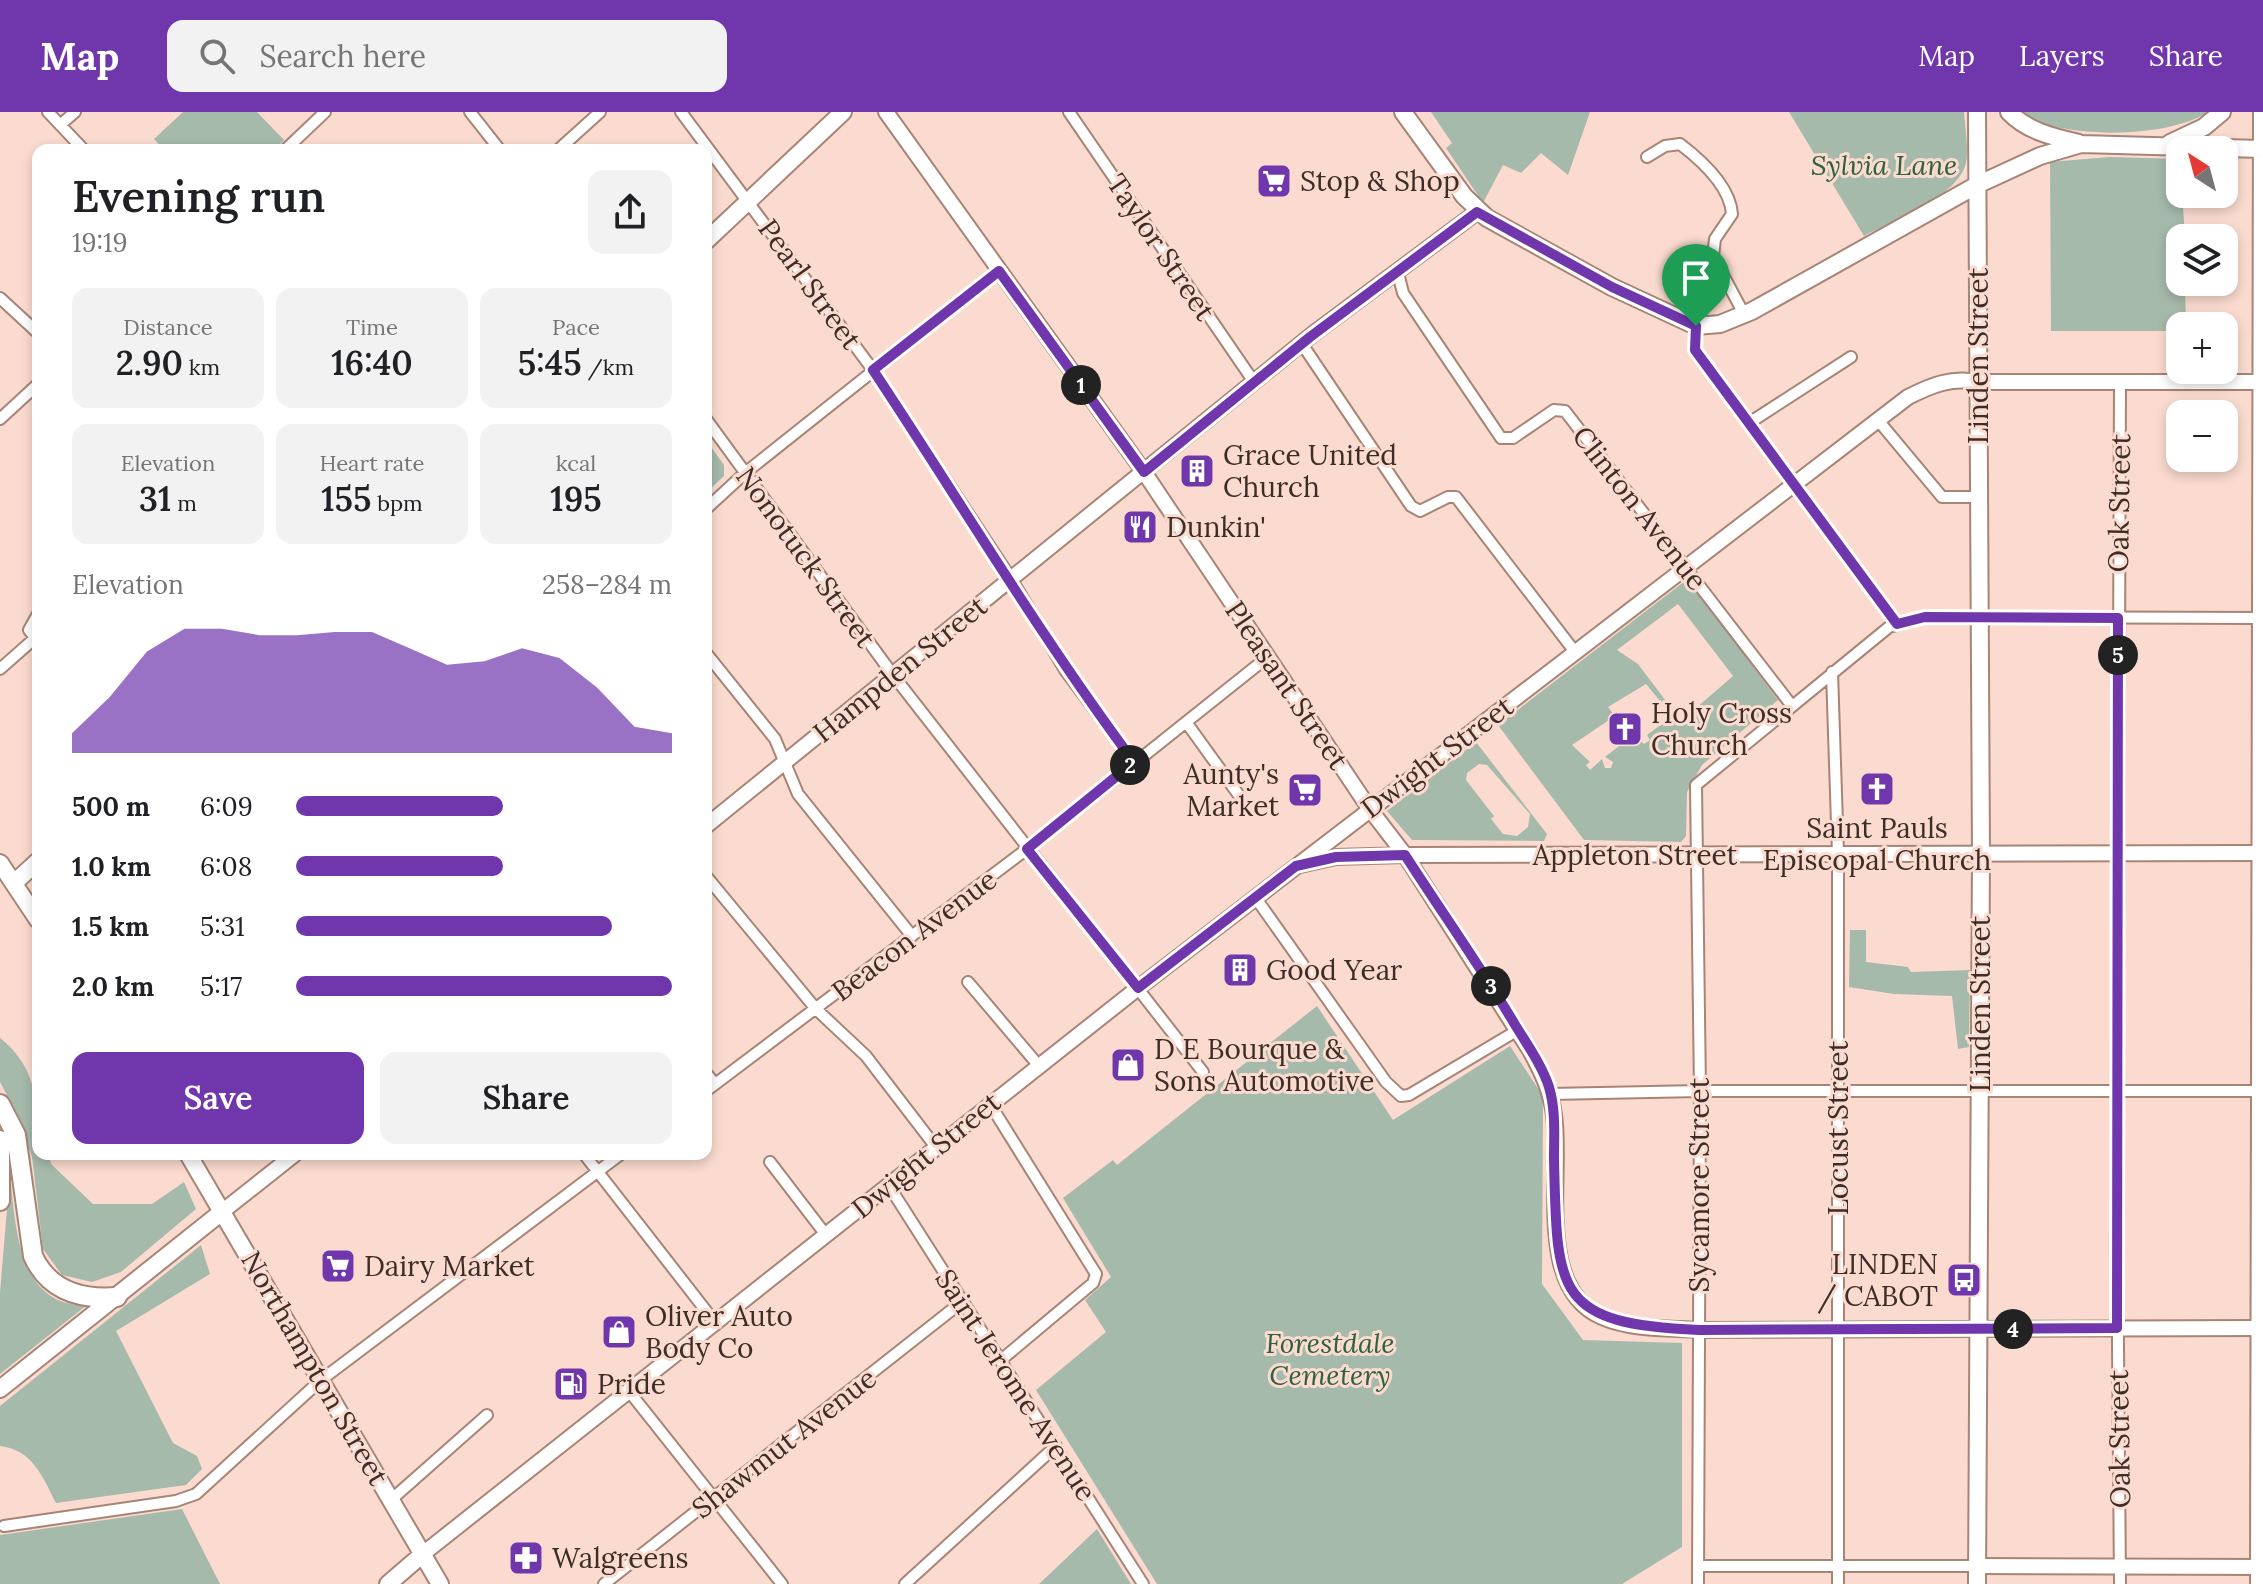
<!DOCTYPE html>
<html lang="en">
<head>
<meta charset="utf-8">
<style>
	:root { --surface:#fff; --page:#f2f2f2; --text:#202124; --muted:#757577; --accent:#7037ad }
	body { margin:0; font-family:Lora,serif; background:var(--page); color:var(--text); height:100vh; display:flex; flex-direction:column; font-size:30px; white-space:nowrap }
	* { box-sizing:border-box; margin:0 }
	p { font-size:26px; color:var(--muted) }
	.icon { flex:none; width:44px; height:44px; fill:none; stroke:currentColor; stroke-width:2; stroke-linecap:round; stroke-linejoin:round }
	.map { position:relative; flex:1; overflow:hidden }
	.details { position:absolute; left:32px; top:32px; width:680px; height:1016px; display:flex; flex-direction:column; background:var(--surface); border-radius:16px; box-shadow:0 4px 12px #0003 }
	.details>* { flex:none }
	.needle { width:52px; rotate:324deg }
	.tools { position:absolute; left:2166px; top:24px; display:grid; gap:16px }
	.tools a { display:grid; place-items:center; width:72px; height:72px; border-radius:16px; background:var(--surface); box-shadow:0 4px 12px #0003; font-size:40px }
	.pin { position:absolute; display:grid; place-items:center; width:68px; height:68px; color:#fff; margin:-82px -34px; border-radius:50% 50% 50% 0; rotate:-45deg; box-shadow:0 0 8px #0007 }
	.pin .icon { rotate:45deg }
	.km { position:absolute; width:40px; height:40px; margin:-20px; border-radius:50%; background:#222; color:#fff; font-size:22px; line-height:40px; text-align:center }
	.round { display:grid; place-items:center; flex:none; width:84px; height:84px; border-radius:16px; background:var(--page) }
	.summary { display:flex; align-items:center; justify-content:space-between; height:136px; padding:0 40px }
	h1 { font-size:44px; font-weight:600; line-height:60px }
	.figures { display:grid; grid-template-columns:repeat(3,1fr); gap:12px; height:136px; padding:8px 40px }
	.figures div { display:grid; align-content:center; border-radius:16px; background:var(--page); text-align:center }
	.figures b { font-size:34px; font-weight:600 }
	.figures small { font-size:22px; font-weight:400 }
	.figures p { font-size:22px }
	.chart { height:224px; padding:16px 40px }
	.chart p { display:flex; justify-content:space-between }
	.chart svg { width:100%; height:144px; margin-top:8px; fill:var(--accent); opacity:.7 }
	.primary-button { display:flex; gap:16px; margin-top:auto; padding:16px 40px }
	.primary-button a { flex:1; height:92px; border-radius:16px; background:var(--accent); color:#fff; font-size:32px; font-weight:600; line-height:92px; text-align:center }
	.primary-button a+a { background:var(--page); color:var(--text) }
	ul { padding:0 40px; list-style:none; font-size:26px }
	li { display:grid; grid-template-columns:128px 96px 1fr; align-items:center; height:60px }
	li i { height:20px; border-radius:10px; background:var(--accent) }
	header { display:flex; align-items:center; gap:48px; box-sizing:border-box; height:112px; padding:0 40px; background:var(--accent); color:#fff }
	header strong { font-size:38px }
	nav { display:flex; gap:44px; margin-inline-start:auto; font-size:28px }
	.search { width:560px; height:72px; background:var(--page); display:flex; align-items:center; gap:20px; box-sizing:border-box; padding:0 28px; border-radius:16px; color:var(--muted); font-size:30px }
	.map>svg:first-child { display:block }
</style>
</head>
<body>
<header>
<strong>Map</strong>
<div class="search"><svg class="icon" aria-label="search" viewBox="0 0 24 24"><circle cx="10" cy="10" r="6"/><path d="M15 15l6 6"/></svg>Search here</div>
<nav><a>Map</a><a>Layers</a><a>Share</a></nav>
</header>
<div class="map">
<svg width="2263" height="1472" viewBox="0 0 2263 1472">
	<rect width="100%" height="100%" fill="#fbdbcf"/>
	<path fill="#a6baac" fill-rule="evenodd" d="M183 0H257L284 28 274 38H164L154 27Z
		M1431 0H1590L1568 63 1541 41 1521 61 1503 53 1483 91 1446 36 1452 31Z
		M1789 0H1964C1965 15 1969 37 1966 51 1958 85 1892 109 1864 124Z
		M2018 0H2208C2167 27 2058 28 2018 0Z
		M2109 45 2180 47 2185 126H2180V170H2185L2186 214H2180V219H2051L2050 50Z
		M706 328 724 353V364L706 381Z
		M1689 469 1778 588 1702 653 1687 680 1686 724 1681 730 1584 728 1498 613 1681 472ZM1678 492 1733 564 1681 609 1638 552 1617 538ZM1646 572 1670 601 1667 608 1647 623 1650 628 1644 632 1633 623 1605 645 1613 650 1611 656H1605L1602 647 1590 658 1586 653 1590 650 1572 633 1615 604 1608 595Z
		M1476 630 1547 722 1544 729 1412 728 1387 699ZM1479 652 1487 653 1530 702 1528 715 1517 724 1503 722 1491 707 1494 704 1466 668 1467 661Z
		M1850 818H1866V850L1908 855 1911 860 1970 858 1969 935 1958 937 1952 884 1894 882 1849 875Z
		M1317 894 1393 1008 1510 934 1543 984 1542 1172 1583 1228 1682 1231V1435L1622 1472H1157L1036 1278 1106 1220 1085 1188 1111 1165 1063 1086 1113 1048 1117 1053Z
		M0 926C39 957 38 995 38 1042H49L51 1052 93 1092H152L184 1070 196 1097 121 1160 92 1170 62 1163 43 1137 32 1045 20 1008 0 970Z
		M10 1060C15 1110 17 1196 87 1193L0 1262V1181Z
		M201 1133 210 1162 116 1219 173 1331 197 1344 202 1357 186 1373 56 1391C42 1364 33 1338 0 1334V1294Z
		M182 1397 220 1472H0V1423Z
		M1097 1417 1131 1472H1039Z"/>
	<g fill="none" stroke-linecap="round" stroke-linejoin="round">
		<defs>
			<path id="street" d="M48 0 84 38
				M470 0 500 38
				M681 0 873 258 1012 468 1065 558 1134 650
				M1069 0 1254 270
				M60 13 75 0
				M285 38 325 0
				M558 38 600 0
				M1647 45 1665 34 1680 32C1701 48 1730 74 1732 102L1715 127 1713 144 1744 202
				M1398 161 1403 181 1501 326H1513L1554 298 1565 299 1792 594
				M0 186 38 221
				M1696 214 1695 238 1897 512
				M1302 232 1411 394 1420 399 1448 385H1456L1575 540
				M0 307 38 272
				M706 307 893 563 1203 960
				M1877 307 1942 385H1978
				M1749 311 1851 245
				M706 397 745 361 999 159
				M38 502 29 518 38 529
				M706 541 775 627 798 682 912 824
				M0 557 34 527
				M1832 560 1838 742V1472
				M1186 610 1238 682
				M706 764 816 897 866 944 935 1034
				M1255 785 1386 970 1401 984 1409 983 1518 918
				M968 870 1039 954
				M706 961 715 972
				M706 979 1027 737 1269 544
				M1550 982 1700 979H2263
				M990 992 1096 1162 1093 1171 1001 1248
				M584 1042 714 1209
				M770 1050 826 1123
				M889 1074 1143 1472
				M628 1278 782 1472
				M392 1387 487 1303
				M4 1414 176 1389 196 1382 321 1268 621 1042
				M1698 1454H1977
				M604 1472 963 1189
				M905 1472 1056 1334
				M1698 1472 1700 979 1696 673 1889 515 1925 505 2263 506
				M2120 1472 2117 1112 2120 270"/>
			<path id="secondary" d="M886 0 1144 360 1369 696 1405 743 1531 940C1542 961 1551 979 1554 1003 1563 1061 1534 1176 1602 1205 1632 1218 1667 1216 1699 1218L2263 1216
				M706 714 1313 222 1477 100
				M1300 753 1336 745 1405 743 2263 741
				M223 1099 295 1042
				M424 1441 1138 876 1908 285C1932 273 1951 265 1978 270H2263
				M1977 1454 2263 1455"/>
			<path id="primary" d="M1403 0 1464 84 1487 106 1612 175 1696 214 1720 212 1752 199 1977 73 2040 44 2081 32 2261 37
				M1977 0 1981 743 1977 1472
				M2009 0C2027 19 2053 25 2079 31
				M2170 31 2204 15 2222 0
				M706 129 843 0
				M0 751 38 808
				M14 771 38 749
				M188 1042 440 1472
				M0 1277 223 1099
				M388 1472 424 1441
				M2259 1472 2262 0"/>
			<path id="highway" d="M0 992 16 1023 33 1144C49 1179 81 1188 117 1185
				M0 1028V1089"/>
		</defs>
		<use href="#street" stroke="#a78476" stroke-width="14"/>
		<use href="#secondary" stroke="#a78476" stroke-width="18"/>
		<use href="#primary" stroke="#a78476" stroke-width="20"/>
		<use href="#highway" stroke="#a78476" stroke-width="22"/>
		<use href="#street" stroke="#fff" stroke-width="10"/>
		<use href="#secondary" stroke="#fff" stroke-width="14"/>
		<use href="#primary" stroke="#fff" stroke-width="16"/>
		<use href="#highway" stroke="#fff" stroke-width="18"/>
	</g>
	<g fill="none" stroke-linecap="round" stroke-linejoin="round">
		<defs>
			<path id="route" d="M1477 100 1612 175 1696 214 1695 238 1897 512 1925 505 2118 506 2117 1216 1699 1218C1555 1212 1557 1181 1554 1047 1554 1023 1556 999 1549 975 1542 953 1526 931 1514 911 1480 854 1441 799 1405 743L1336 745 1296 754 1138 876 1027 737 1134 650C1040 524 960 389 873 258L999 159 1144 360 1310 225Z"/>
		</defs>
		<use href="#route" stroke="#fff" stroke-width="16"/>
		<use href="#route" stroke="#7037ad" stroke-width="10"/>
	</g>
	<defs>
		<symbol id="supermarket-square" viewBox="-11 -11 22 22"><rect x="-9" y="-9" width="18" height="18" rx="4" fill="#7037ad" stroke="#fbdbcf"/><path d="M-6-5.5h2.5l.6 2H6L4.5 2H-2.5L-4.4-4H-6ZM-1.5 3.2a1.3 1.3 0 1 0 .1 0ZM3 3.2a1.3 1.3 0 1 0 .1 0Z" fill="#fff"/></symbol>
		<symbol id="building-square" viewBox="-11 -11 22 22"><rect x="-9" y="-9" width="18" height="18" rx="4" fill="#7037ad" stroke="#fbdbcf"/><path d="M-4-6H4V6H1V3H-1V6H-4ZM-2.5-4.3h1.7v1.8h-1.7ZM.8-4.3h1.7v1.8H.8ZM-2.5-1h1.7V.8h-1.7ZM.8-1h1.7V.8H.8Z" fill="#fff"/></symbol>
		<symbol id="restaurant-square" viewBox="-11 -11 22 22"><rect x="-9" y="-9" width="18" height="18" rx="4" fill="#7037ad" stroke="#fbdbcf"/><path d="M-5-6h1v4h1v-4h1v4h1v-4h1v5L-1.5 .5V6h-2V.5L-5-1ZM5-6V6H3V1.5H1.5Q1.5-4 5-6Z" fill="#fff"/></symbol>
		<symbol id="church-square" viewBox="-11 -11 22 22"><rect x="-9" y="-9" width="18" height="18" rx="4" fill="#7037ad" stroke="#fbdbcf"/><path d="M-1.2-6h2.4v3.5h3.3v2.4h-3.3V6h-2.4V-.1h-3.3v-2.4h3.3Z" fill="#fff"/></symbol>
		<symbol id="shop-square" viewBox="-11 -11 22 22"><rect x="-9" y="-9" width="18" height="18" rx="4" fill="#7037ad" stroke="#fbdbcf"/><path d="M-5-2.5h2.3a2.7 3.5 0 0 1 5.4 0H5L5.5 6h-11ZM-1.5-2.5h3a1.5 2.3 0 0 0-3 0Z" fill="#fff"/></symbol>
		<symbol id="bus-square" viewBox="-11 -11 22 22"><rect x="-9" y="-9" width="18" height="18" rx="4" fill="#7037ad" stroke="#fbdbcf"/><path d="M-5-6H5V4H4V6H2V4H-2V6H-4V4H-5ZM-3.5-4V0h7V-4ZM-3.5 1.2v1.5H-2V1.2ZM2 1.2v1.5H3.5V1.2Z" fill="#fff"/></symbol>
		<symbol id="fuel-square" viewBox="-11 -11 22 22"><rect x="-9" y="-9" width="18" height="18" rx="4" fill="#7037ad" stroke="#fbdbcf"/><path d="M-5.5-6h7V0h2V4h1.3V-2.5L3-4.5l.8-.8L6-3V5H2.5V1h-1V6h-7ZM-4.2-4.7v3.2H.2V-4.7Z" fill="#fff"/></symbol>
		<symbol id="pharmacy-square" viewBox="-11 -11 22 22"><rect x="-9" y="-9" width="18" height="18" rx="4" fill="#7037ad" stroke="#fbdbcf"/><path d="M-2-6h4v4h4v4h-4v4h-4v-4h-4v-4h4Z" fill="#fff"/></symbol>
	</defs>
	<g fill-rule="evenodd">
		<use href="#supermarket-square" x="1254" y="49" width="40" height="40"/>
		<use href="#building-square" x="1177" y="339" width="40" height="40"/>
		<use href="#restaurant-square" x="1120" y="395" width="40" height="40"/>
		<use href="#church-square" x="1605" y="597" width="40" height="40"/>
		<use href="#church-square" x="1857" y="657" width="40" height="40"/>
		<use href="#supermarket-square" x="1285" y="658" width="40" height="40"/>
		<use href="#building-square" x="1220" y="838" width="40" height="40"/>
		<use href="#shop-square" x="1108" y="933" width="40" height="40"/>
		<use href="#supermarket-square" x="318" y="1134" width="40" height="40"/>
		<use href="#bus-square" x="1944" y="1148" width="40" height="40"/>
		<use href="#shop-square" x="599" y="1200" width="40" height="40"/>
		<use href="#fuel-square" x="551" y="1252" width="40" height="40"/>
		<use href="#pharmacy-square" x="506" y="1426" width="40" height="40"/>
	</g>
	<g text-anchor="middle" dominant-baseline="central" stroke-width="6" stroke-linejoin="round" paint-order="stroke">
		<g font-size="28" font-style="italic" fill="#2c6141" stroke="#fbdbcf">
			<text x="1884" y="53">Sylvia Lane</text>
			<text x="1330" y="1231">Forestdale<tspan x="1330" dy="32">Cemetery</tspan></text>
		</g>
		<g font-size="28" fill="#3c2d27" stroke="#fbdbcf" text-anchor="start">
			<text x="1300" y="69">Stop &amp; Shop</text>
			<text x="1223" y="343">Grace United<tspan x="1223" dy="32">Church</tspan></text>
			<text x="1166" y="415">Dunkin'</text>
			<text x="1651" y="601">Holy Cross<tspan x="1651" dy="32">Church</tspan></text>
			<text x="1279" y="662" text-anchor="end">Aunty's<tspan x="1279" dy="32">Market</tspan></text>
			<text x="1877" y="716" text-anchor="middle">Saint Pauls<tspan x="1877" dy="32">Episcopal Church</tspan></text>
			<text x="1266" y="858">Good Year</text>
			<text x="1154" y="937">D E Bourque &amp;<tspan x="1154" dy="32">Sons Automotive</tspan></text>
			<text x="1938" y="1152" text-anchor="end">LINDEN<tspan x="1938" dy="32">/ CABOT</tspan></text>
			<text x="364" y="1154">Dairy Market</text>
			<text x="645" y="1204">Oliver Auto<tspan x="645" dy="32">Body Co</tspan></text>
			<text x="597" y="1272">Pride</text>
			<text x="552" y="1446">Walgreens</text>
		</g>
		<g font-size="28" fill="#3c2d27" stroke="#fbdbcf">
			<text transform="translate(1161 135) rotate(56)">Taylor Street</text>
			<text transform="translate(810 172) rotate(54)">Pearl Street</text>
			<text transform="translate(1978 244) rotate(-90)">Linden Street</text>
			<text transform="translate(2119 391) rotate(-89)">Oak Street</text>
			<text transform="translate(1640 396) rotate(52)">Clinton Avenue</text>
			<text transform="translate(806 445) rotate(54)">Nonotuck Street</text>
			<text transform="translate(900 557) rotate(-39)">Hampden Street</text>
			<text transform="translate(1287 573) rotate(56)">Pleasant Street</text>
			<text transform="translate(1437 645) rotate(-37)">Dwight Street</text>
			<text x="1635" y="743">Appleton Street</text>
			<text transform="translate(914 823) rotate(-37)">Beacon Avenue</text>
			<text transform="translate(1980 892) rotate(-90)">Linden Street</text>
			<text transform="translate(1838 1016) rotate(-90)">Locust Street</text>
			<text transform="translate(926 1043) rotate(-39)">Dwight Street</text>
			<text transform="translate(1699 1073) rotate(-90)">Sycamore Street</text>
			<text transform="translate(315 1256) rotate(60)">Northampton Street</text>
			<text transform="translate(1016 1273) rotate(57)">Saint Jerome Avenue</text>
			<text transform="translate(2119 1327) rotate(-91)">Oak Street</text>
			<text transform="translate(784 1331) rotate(-38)">Shawmut Avenue</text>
		</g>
	</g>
</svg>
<div class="tools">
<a><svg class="needle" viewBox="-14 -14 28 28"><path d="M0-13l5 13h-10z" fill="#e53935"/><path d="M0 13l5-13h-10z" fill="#757577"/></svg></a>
<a><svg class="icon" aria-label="layers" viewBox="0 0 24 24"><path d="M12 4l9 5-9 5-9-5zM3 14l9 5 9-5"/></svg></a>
<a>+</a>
<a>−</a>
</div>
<div class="pin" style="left:1696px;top:214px;background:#1e9e55"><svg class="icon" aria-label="arrive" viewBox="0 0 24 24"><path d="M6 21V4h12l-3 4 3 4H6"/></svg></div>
<b class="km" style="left:1081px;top:273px">1</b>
<b class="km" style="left:1130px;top:653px">2</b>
<b class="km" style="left:1491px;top:874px">3</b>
<b class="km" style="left:2013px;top:1217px">4</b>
<b class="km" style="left:2118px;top:543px">5</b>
<section class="details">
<div class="summary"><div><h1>Evening run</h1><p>19:19</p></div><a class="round"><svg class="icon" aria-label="share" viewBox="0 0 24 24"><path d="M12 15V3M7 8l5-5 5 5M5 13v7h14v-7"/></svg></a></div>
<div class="figures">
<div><p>Distance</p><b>2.90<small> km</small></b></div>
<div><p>Time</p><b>16:40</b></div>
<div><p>Pace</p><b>5:45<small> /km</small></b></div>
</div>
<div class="figures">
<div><p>Elevation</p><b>31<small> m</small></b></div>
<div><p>Heart rate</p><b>155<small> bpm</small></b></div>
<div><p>kcal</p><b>195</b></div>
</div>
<div class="chart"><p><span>Elevation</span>258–284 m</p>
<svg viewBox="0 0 160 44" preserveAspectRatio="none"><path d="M0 44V38L10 27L20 13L30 6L40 6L50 8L60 8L70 7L80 7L90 12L100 17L110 16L120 12L130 15L140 24L150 36L160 38V44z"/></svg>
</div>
<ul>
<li><b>500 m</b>6:09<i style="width:55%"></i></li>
<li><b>1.0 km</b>6:08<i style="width:55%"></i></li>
<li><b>1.5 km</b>5:31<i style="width:84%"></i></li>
<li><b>2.0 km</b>5:17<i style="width:100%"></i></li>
</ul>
<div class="primary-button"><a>Save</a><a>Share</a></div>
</section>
</div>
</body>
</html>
